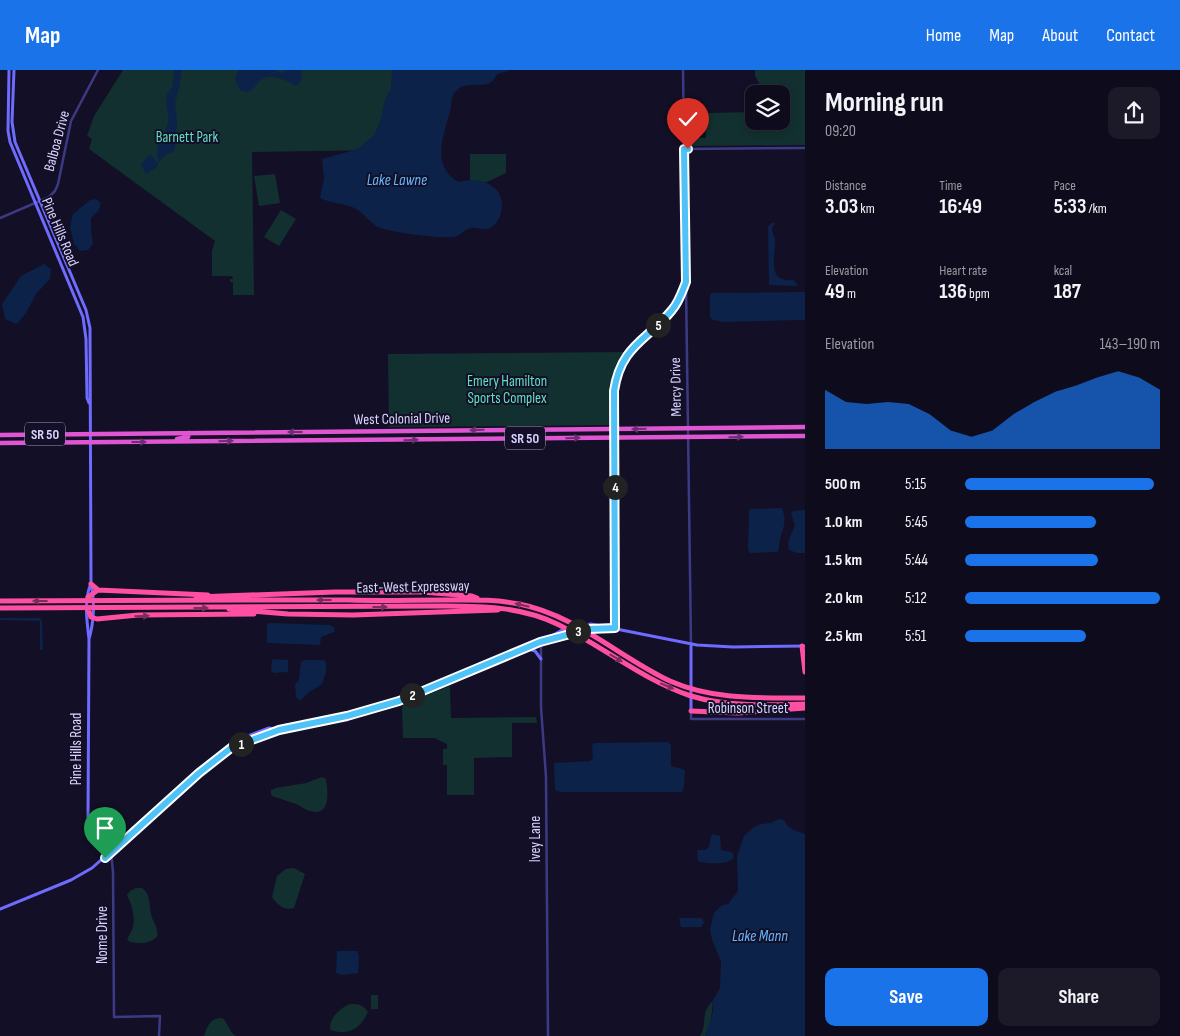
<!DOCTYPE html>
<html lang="en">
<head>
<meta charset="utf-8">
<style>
	:root { --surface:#0e0b1c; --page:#1c1929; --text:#f1f3f6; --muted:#9b9ba3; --line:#2e2b3b; --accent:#1a73e8 }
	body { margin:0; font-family:"Sofia Sans Condensed",sans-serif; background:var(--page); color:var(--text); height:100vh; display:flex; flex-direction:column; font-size:19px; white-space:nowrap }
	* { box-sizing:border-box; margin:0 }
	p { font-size:16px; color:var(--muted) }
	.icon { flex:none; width:28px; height:28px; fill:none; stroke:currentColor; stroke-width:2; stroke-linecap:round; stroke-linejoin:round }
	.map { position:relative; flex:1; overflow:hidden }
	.side { display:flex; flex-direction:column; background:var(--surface); width:375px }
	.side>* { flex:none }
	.buttons { position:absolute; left:745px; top:15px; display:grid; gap:10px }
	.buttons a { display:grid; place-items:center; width:45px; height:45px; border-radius:10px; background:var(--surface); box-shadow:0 2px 8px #0003,0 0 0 1px var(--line); font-size:25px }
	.pin { position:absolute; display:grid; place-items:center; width:42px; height:42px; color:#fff; margin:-51px -21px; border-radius:50% 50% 50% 0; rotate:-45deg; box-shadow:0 0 5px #0007 }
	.pin .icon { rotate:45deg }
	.km { position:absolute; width:25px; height:25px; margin:-12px; border-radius:50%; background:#222; color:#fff; font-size:14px; line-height:25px; text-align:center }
	.round { display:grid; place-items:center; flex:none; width:52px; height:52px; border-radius:10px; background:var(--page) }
	.overview { display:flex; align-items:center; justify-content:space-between; height:85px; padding:0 20px }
	h1 { font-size:28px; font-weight:700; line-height:38px }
	.figures { display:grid; grid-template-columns:repeat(3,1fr); gap:8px; height:85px; padding:5px 20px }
	.figures div { display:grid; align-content:center }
	.figures b { font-size:21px; font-weight:700 }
	.figures small { font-size:14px; font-weight:400 }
	.figures p { font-size:14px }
	.chart { height:140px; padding:10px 20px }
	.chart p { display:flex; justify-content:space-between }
	.chart svg { width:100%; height:90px; margin-top:5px; fill:var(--accent); opacity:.7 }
	.primary-button { display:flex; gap:10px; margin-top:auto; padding:10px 20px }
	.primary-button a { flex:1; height:58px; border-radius:10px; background:var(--accent); color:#fff; font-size:20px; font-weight:700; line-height:58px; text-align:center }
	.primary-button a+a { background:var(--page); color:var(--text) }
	ul { padding:0 20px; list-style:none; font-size:16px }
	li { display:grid; grid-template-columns:80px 60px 1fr; align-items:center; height:38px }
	li i { height:12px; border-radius:6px; background:var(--accent) }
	header { display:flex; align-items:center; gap:30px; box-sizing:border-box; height:70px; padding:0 25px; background:var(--accent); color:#fff }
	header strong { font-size:24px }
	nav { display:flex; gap:28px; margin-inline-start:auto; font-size:18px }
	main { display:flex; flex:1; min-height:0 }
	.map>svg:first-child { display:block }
</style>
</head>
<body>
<header>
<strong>Map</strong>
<nav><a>Home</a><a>Map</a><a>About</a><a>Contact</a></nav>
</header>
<main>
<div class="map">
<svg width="805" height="966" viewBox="0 0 805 966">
	<rect width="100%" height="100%" fill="#130f26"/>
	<path fill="#12302f" d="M123 0H418L380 80 252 82 254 225H233V212H230V209H233L232 206H212V181L215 171 89 79 92 69 87 66 94 46Z
		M755 0H805V75L691 76V68H706V43L754 42V51H781V24H759V13L755 6Z
		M470 84H506V103L470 120Z
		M275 104 280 133 259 136 254 106Z
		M281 140 296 149 279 176 264 167Z
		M626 282C611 306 611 323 611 350H610V355L389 357 388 284Z
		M450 616 451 648 536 647 537 653H512V687L474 688V725H447V695H443V679H447V674L434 668H403L402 638 404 634Z
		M322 707 326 709C328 722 331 747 310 741 305 740 301 736 296 734 288 731 280 729 272 726L271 724V720L276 718 306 713Z
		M294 798 305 804 294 838C285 841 277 835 272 827L277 806 286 799Z
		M136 818H142C151 824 149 835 151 844 153 853 159 858 157 867 149 874 140 874 130 872L127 869C128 867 130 864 131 862 137 851 132 835 127 825L130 821Z
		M371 925H378V939H371Z
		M712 932C713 944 710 955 705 966H700C708 953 700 943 712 932Z
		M350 934C360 934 363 935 368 942 360 959 349 966 330 960 329 948 340 938 350 934Z
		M219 948 224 949 232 963 236 966H204C207 957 209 950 219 948Z"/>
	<path fill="#0c2248" d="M174 0H182L179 18 175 33 177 52 175 77 173 82 166 84 159 92 157 87 158 72 164 64 169 50 166 31 167 24 173 16Z
		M238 0H276L281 3 287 0H301L302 10 296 16C288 11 269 1 260 11 254 16 254 21 245 22L240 20 235 9Z
		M392 0H509C505 3 502 2 498 4 495 6 494 11 490 13 480 18 466 11 457 20 450 26 452 34 450 42 443 66 431 97 459 112 469 109 484 110 492 116 506 124 504 147 493 156 486 162 479 157 471 158 464 159 461 166 454 167 443 169 385 162 376 156 367 150 362 140 352 137 341 133 330 133 320 128L324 108 322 89 358 79 375 64 381 49 385 29 391 19Z
		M149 85H151L158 93 157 97 146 104 141 95Z
		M96 129 101 133 99 140 91 148V161L93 174 88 180 80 181 74 174 70 157 73 144 90 130Z
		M772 153H775L772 158C772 161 774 166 775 169 776 186 765 213 794 210L798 216 769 215 768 157Z
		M44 194 51 199 50 209 36 224 26 243 17 254 5 249 2 234 21 206Z
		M805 222V250L724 252 713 250 710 247V225L712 223Z
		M782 438C789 457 779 461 779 480L777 482 750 483 748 479 749 441 750 439Z
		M805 440V483H797L789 480C786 470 792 465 795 455L791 444 793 441Z
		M0 548H40L42 551 43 580H40V551L0 550Z
		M270 553 330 555 335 558 334 562 321 567 320 575 268 573 267 571V554Z
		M275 589 288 590V602L274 603 271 601 272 590Z
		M305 590H324L326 592V602L322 614 308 623 300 631 296 627 295 614 299 610 301 592Z
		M668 672 671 675V696L685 700 684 716 682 722H561L557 721 555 719 554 693 590 691 593 688 592 675 595 673Z
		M779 749 784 750C787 759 797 761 805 764V966H705L713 942 712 932 720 918 721 891 712 870 710 859 714 843 722 835 728 834 738 821 737 786 744 766 754 757 760 754 771 753Z
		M713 764 720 766 721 780 731 782 733 784V789C724 795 708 794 698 791L697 780H705L709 777 711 766Z
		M680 848H702L704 853 701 857H681L679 849Z
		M337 881H357L359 886 358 903 341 905 336 903Z"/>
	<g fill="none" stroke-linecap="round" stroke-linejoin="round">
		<path stroke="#3d3a85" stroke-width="2.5" d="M683 0 691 574
			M684 79 805 78
			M0 148 49 127 55 121 58 114 71 51 98 0
			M615 558 614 321C622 272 649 273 673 239 679 231 682 223 685 214
			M541 573V637L546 707 548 966
			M691 642V649H805
			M111 782 113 802 114 947 160 946 159 966"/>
		<path stroke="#6f6bff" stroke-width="3" d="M9 0 8 61 10 72 83 247 86 269 87 328 89 333
			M14 0 12 52 15 72 86 240 90 258 91 514C95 531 94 552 89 569
			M90 516C84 531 87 553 89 569L88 747 94 764 111 782
			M548 569 589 559 608 558
			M691 574V641
			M526 578 535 581 541 589
			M258 667 261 664 272 660
			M236 674H241L279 660 347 646 399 631 541 572 562 560 591 554 697 575 733 577 805 576
			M241 674C245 667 253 667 258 662
			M0 839 71 810 92 798 172 727 219 686 236 674 240 669 269 658 278 660"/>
		<path stroke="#e055d1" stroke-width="4.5" d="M0 365 805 357
			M177 369 188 367 189 363
			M0 373 805 366"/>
		<path stroke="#ff4fa3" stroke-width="5" d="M91 514 98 520
			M88 527 98 520 208 525
			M196 527 335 522H422L472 526 477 528
			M0 531C116 530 233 530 349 530 381 531 413 530 445 530 470 530 494 529 519 534 576 545 619 587 670 611 713 630 759 628 805 628
			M0 538 445 536C484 536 522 537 557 554 603 576 642 610 691 626 728 637 767 635 805 634
			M88 539 91 547 97 549 138 545 254 544
			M229 539 288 544 353 545 498 540
			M802 576 805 602
			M691 641 738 643 805 638"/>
	</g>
	<defs><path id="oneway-solid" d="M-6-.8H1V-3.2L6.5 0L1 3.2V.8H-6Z" transform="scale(1.25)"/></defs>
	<g fill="#6f2e73">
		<use href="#oneway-solid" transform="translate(639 359) rotate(179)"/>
		<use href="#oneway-solid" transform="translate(477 360) rotate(179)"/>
		<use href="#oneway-solid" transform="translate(295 362) rotate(180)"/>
		<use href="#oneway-solid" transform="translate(736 367) rotate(-1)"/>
		<use href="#oneway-solid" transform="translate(573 368) rotate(-1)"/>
		<use href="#oneway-solid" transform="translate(411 370) rotate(-1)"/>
		<use href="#oneway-solid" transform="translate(226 371) rotate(-1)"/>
		<use href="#oneway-solid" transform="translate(139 372)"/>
	</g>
	<g fill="#7d2c5e">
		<use href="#oneway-solid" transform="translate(324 530) rotate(-180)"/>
		<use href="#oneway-solid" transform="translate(40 531) rotate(180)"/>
		<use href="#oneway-solid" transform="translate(522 535) rotate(-167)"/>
		<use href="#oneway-solid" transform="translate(380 537)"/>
		<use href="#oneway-solid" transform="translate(201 538)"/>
		<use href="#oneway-solid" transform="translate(142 546) rotate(-2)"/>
		<use href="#oneway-solid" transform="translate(616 588) rotate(31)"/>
		<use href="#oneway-solid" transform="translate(667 616) rotate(23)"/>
	</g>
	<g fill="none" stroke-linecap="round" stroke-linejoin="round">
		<defs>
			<path id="route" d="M105 788 199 703 236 674H241L279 660 347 646 399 631 540 572 589 559 615 558 614 321C621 275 647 271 672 240 679 232 682 222 686 212L684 79H688"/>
		</defs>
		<use href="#route" stroke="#fff" stroke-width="10"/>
		<use href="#route" stroke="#4fc3f7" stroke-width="6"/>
	</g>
	<g text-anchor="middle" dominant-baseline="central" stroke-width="4" stroke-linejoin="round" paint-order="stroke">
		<g fill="#130f26" stroke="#9e99be" stroke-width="1">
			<rect x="25" y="352.5" width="40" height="23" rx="4"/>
			<rect x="505" y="356.5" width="40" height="23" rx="4"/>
		</g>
		<g font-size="14" font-weight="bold" fill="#d9d4ff">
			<text x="45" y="364">SR 50</text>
			<text x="525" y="368">SR 50</text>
		</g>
		<g font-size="15" fill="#5fe0c0" stroke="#130f26">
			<text x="187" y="67">Barnett Park</text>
			<text x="507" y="311">Emery Hamilton<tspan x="507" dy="17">Sports Complex</tspan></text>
		</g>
		<g font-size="15" fill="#d9d4ff" stroke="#130f26">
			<text transform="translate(57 71) rotate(-75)">Balboa Drive</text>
			<text transform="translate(60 162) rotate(67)">Pine Hills Road</text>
			<text transform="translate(676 317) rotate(-91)">Mercy Drive</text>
			<text transform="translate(402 349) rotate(-1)">West Colonial Drive</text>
			<text transform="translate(413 517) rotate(-1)">East-West Expressway</text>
			<text x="748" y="638">Robinson Street</text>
			<text transform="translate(76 679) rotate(-90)">Pine Hills Road</text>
			<text transform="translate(535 769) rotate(-90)">Ivey Lane</text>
			<text transform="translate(102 865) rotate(-90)">Nome Drive</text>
		</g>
		<g font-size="16" font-style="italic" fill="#62b6ff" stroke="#130f26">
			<text x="397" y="110">Lake Lawne</text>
			<text x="760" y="866">Lake Mann</text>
		</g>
	</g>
</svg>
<div class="buttons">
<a><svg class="icon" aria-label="layers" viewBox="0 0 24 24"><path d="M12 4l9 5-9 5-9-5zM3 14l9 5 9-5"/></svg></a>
</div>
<div class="pin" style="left:105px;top:788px;background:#1e9e55"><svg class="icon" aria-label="arrive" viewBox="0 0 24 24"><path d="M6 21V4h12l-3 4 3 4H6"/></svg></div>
<div class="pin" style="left:688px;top:79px;background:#d93025"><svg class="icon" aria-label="check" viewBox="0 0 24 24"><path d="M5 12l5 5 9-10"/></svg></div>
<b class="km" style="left:241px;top:674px">1</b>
<b class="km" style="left:412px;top:625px">2</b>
<b class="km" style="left:578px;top:561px">3</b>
<b class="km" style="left:615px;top:417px">4</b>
<b class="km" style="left:658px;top:255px">5</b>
</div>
<section class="side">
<div class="overview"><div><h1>Morning run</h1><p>09:20</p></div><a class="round"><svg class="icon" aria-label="share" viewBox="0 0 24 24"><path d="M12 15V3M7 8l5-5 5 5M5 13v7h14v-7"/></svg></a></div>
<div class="figures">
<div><p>Distance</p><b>3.03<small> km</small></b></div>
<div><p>Time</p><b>16:49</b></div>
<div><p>Pace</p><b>5:33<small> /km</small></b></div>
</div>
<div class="figures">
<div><p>Elevation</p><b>49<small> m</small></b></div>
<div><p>Heart rate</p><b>136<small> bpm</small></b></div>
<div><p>kcal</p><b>187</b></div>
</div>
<div class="chart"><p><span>Elevation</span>143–190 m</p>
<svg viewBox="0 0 160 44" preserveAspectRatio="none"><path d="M0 44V15L10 21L20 22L30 21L40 22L50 27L60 35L70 38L80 35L90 27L100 21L110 16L120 13L130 9L140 6L150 9L160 15V44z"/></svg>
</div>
<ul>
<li><b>500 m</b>5:15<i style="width:97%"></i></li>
<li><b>1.0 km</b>5:45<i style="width:67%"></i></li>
<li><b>1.5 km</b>5:44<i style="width:68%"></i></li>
<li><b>2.0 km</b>5:12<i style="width:100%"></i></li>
<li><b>2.5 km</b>5:51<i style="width:62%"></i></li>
</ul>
<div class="primary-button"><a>Save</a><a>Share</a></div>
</section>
</main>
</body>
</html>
